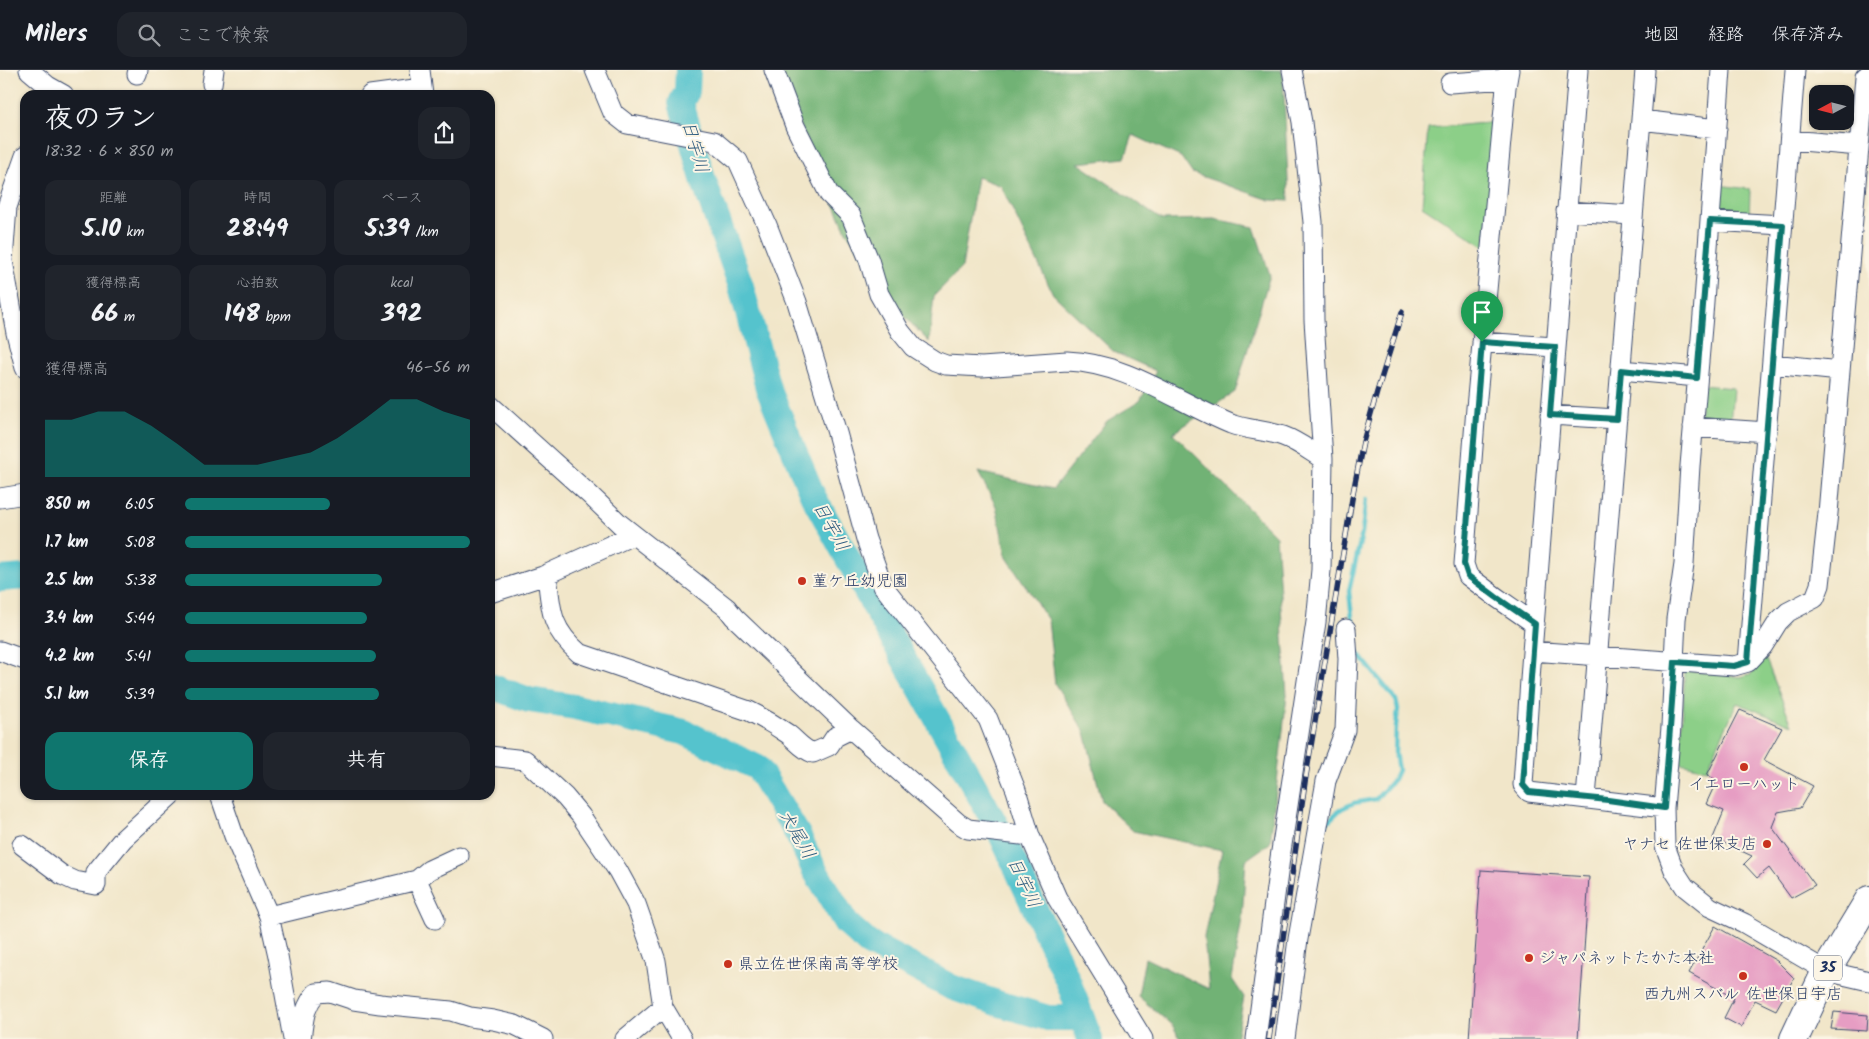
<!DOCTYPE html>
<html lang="ja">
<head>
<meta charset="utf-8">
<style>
	:root { --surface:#171b24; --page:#20242c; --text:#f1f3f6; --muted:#9ea1a6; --line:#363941; --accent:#0f766e }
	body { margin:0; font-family:Kalam,"Klee One",sans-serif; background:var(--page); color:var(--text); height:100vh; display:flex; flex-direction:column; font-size:19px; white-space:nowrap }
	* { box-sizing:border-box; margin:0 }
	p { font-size:16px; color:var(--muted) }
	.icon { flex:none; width:28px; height:28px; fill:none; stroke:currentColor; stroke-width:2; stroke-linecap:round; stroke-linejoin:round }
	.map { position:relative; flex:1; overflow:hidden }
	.sheet { position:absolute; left:20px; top:20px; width:475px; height:710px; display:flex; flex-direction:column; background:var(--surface); border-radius:15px; box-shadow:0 1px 4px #0004 }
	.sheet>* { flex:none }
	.needle { width:32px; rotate:263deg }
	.buttons { position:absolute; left:1809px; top:15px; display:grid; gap:10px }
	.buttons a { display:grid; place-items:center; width:45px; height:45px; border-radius:10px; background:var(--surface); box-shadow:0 1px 4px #0004; font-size:25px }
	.pin { position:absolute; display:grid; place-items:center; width:42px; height:42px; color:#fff; margin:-51px -21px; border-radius:50% 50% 50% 0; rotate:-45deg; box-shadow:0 0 5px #0007 }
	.pin .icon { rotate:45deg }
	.round { display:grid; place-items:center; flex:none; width:52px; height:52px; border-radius:15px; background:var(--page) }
	.head { display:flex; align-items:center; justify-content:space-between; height:85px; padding:0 25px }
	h1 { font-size:28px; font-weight:800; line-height:38px }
	.metrics { display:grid; grid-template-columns:repeat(3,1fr); gap:8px; height:85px; padding:5px 25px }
	.metrics div { display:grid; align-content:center; border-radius:12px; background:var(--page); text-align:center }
	.metrics b { font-size:25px; font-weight:800 }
	.metrics small { font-size:14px; font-weight:400 }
	.metrics p { font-size:14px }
	.chart { height:140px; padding:10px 25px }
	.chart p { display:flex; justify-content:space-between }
	.chart svg { width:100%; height:90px; margin-top:5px; fill:var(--accent); opacity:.7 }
	.button { display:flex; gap:10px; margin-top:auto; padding:10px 25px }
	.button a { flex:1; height:58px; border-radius:15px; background:var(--accent); color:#fff; font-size:20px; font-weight:800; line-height:58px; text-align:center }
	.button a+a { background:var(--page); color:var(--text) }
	ul { padding:0 25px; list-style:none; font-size:16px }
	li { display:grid; grid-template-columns:80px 60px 1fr; align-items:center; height:38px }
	li i { height:12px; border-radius:6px; background:var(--accent) }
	header { display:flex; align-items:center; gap:30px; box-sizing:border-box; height:70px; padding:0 25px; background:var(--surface); border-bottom:1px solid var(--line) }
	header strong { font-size:24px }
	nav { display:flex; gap:28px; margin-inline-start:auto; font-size:18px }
	.search { width:350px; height:45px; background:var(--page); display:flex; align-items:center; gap:12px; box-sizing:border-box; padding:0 18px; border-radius:15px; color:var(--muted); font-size:19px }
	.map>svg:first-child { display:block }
</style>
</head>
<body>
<header>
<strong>Milers</strong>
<div class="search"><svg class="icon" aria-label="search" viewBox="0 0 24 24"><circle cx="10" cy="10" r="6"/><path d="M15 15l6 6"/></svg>ここで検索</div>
<nav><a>地図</a><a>経路</a><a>保存済み</a></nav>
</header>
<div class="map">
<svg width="1869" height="969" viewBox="0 0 1869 969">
	<rect width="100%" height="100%" fill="#fcf5e5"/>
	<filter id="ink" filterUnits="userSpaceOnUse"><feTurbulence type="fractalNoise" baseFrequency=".02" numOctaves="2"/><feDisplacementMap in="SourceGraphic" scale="10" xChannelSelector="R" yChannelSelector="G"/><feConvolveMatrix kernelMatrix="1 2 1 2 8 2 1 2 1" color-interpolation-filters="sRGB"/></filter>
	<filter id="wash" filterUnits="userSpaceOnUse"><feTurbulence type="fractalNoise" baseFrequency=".0096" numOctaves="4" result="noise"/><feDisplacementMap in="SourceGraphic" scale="20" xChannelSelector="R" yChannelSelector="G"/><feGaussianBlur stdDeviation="1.12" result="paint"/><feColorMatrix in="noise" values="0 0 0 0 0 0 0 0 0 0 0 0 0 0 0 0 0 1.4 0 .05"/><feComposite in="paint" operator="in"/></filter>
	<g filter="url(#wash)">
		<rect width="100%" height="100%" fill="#f1e6c9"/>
		<path fill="#8ccf88" stroke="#547f73" d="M1496 52 1485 177 1422 136 1428 58Z
			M1718 115 1750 119 1749 151 1715 148Z
			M1702 315 1733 318 1730 354 1699 351Z
			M1765 587 1792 655 1737 633 1707 699 1680 693 1685 600 1740 607 1751 604Z"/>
		<path fill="#71b274" stroke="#467069" d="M775 0H1281L1283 5 1289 131 1270 130 1192 103 1181 87 1133 65 1125 88 1078 93 1162 150 1214 149 1254 157 1270 205 1235 322 1173 363 1276 466 1287 625 1270 773 1246 790 1242 848 1232 909 1244 927 1236 969H1180L1173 956 1138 926 1145 888 1209 919 1204 867 1222 780 1133 761 1102 731 1085 662 1055 614 1048 550 1006 486 996 436 978 402 1053 419 1107 351 1140 331 1156 301 1114 282 1053 224 1001 116 977 107 962 197 934 226 929 272 902 244 846 161Z"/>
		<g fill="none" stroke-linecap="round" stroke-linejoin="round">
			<path stroke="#55c3cd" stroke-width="4.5" d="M1353 556 1349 521 1362 463 1366 429
				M1324 755 1341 739 1354 733 1376 729 1394 709 1398 700 1395 682 1396 656 1398 640 1396 630 1356 581 1355 576"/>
			<path stroke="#55c3cd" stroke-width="26" d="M688 0 687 21 681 33 703 109 741 216 768 318 813 426 1001 764 1068 911 1090 969
				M0 509 25 507
				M490 616 529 630 575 637 684 662 758 698 798 765 814 799 846 853 868 873 951 917 1000 934 1048 948H1081"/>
		</g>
		<g id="blocks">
			<path fill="#e69dc3" d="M1740 640 1782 658 1764 690 1813 716 1800 738 1778 742 1772 757 1815 815 1791 828 1769 798 1757 808 1744 794 1752 786 1713 768 1724 741 1706 734 1717 710 1707 705Z
				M1481 800 1589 807 1578 969H1469Z
				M1715 856 1777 891 1794 908 1776 940 1755 930 1741 957 1724 948 1734 928 1689 903Z
				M1834 942 1868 945 1867 961 1831 959Z"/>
		</g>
	</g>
	<g filter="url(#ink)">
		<use href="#blocks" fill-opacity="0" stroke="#3b4a6e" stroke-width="1"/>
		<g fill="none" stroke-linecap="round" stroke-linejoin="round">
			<defs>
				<path id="minor" d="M29 0 48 16 64 25
					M420 0 423 25
					M595 0 613 43 627 54 714 71 738 91 767 155 797 232 837 363 866 469 883 516 988 649 1016 720 1030 766 1057 828 1143 969
					M774 0 795 56 829 124 851 146 869 190 879 224 900 261 913 277 935 291 946 295 982 297 1067 291C1127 293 1177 332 1231 354 1247 360 1266 360 1283 366 1297 371 1310 381 1323 389
					M1509 0 1506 17 1476 338 1464 494 1468 506 1496 527 1535 554
					M1578 0 1531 595 1523 715 1529 722 1664 738
					M1721 0 1703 245 1690 396 1684 494 1676 549 1671 657 1664 738 1665 776 1674 800 1685 817 1710 837 1744 853 1826 901 1869 911
					M137 4 138 0
					M1450 13 1507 9
					M212 14 214 0
					M370 25 422 18
					M1641 50 1717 59
					M1790 70 1859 76
					M25 86 7 137 3 191 16 263 25 298
					M1566 141 1633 145
					M1710 151 1783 155
					M1482 272 1555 277
					M1772 294 1840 301
					M1621 300 1697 307
					M490 335 590 425 620 454 727 538 734 547 851 659 958 753 968 759 1030 766
					M1550 345 1617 349
					M1693 357 1767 362
					M0 428 25 424
					M547 504C551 540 550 558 579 583L749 641C763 648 775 655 788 664 797 671 802 679 813 683L829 676 835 667 851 659
					M490 523 543 506 633 465
					M0 581 25 590
					M1532 581 1734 596 1748 592 1763 576 1778 552 1788 542 1815 528 1820 515 1828 443 1865 7 1869 4
					M1748 592 1795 0
					M490 686 525 690 565 727 581 746 618 801 636 834 656 891 663 937 682 969
					M220 725 234 766 269 846 278 886 293 969
					M1586 728 1645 0
					M22 775 62 805 75 811 96 815V802L123 769 171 725
					M417 810 435 849
					M269 846 417 810 429 800 459 786
					M301 969C304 950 303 939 316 923L330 922 354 930 380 934 451 941 470 947 493 950 515 955 543 969
					M625 969 663 937
					M1256 969 1280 788 1316 552 1321 500 1323 389 1314 250 1313 152 1302 52 1292 0
					M1285 969 1298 869 1326 711 1345 660 1348 589 1346 559"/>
				<path id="highway" d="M1794 969 1826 901 1869 830"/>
			</defs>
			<use href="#minor" stroke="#3b4a6e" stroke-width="21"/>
			<use href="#highway" stroke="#3b4a6e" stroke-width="30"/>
			<use href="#minor" stroke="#fff" stroke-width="19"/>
			<use href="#highway" stroke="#fff" stroke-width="28"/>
			<defs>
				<path id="rail" d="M1269 969 1305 712 1353 423 1363 372 1377 322 1402 242"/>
			</defs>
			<use href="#rail" stroke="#1b2f5e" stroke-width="5.5"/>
			<use href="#rail" stroke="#fcf5e5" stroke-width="4" stroke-dasharray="11" stroke-linecap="butt"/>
		</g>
	</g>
	<g fill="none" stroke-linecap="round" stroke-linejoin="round" filter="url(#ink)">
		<defs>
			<path id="route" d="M1710 151 1783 155 1748 592 1734 596 1675 592 1664 738 1608 730 1529 722 1523 715 1535 554 1496 527 1468 506 1464 494 1482 272 1555 277 1550 345 1617 349 1621 300 1697 308Z"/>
		</defs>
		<use href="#route" stroke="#fff" stroke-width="10"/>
		<use href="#route" stroke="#0f766e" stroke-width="6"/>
	</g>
	<g fill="#c8321e" stroke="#fcf5e5" stroke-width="2">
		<circle cx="802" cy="511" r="5"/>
		<circle cx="1744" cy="697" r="5"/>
		<circle cx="1767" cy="774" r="5"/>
		<circle cx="1529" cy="888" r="5"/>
		<circle cx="728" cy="894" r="5"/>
		<circle cx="1743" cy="906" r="5"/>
	</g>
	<g text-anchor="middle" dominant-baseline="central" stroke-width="4" stroke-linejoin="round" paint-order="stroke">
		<rect fill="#fcf5e5" stroke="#5e6a86" stroke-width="1" x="1814" y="885.5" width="28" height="25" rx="4"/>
		<g font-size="15" font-weight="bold" fill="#1b2f5e">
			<text x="1828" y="898">35</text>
		</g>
		<g font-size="16" fill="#1b2f5e" stroke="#fcf5e5" text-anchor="start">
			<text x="812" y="511">菫ケ丘幼児園</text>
			<text x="1744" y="714" text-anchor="middle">イエローハット</text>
			<text x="1757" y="774" text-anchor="end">ヤナセ 佐世保支店</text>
			<text x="1539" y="888">ジャパネットたかた本社</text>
			<text x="738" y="894">県立佐世保南高等学校</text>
			<text x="1743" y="924" text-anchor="middle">西九州スバル 佐世保日宇店</text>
		</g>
		<g font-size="18" font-style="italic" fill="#2c5b7f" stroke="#fcf5e5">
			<text transform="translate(694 77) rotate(74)">日宇川</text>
			<text transform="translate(830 457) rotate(61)">日宇川</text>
			<text transform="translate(796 765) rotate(60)">犬尾川</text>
			<text transform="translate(1023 813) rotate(65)">日宇川</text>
		</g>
	</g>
</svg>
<div class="buttons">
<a><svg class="needle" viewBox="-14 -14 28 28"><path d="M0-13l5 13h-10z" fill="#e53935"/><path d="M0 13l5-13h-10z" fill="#9ea1a6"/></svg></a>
</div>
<div class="pin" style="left:1482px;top:272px;background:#1e9e55"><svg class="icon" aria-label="arrive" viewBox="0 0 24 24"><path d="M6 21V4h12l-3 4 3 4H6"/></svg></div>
<section class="sheet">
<div class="head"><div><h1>夜のラン</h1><p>18:32 · 6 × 850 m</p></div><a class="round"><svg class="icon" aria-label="share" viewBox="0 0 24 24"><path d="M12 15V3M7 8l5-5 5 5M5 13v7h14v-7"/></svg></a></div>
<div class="metrics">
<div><p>距離</p><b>5.10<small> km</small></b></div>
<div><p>時間</p><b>28:49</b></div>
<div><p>ペース</p><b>5:39<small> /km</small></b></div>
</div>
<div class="metrics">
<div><p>獲得標高</p><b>66<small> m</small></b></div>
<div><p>心拍数</p><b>148<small> bpm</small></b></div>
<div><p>kcal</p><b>392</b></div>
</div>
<div class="chart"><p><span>獲得標高</span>46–56 m</p>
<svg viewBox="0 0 160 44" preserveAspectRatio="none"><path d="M0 44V16L10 16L20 12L30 12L40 19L50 28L60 38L70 38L80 38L90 35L100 32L110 25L120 16L130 6L140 6L150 12L160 16V44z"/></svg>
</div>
<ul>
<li><b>850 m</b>6:05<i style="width:51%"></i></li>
<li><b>1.7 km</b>5:08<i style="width:100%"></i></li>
<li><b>2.5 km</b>5:38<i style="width:69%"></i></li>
<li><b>3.4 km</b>5:44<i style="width:64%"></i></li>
<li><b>4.2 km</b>5:41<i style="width:67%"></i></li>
<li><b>5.1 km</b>5:39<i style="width:68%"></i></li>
</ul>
<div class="button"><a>保存</a><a>共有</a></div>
</section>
</div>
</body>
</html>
